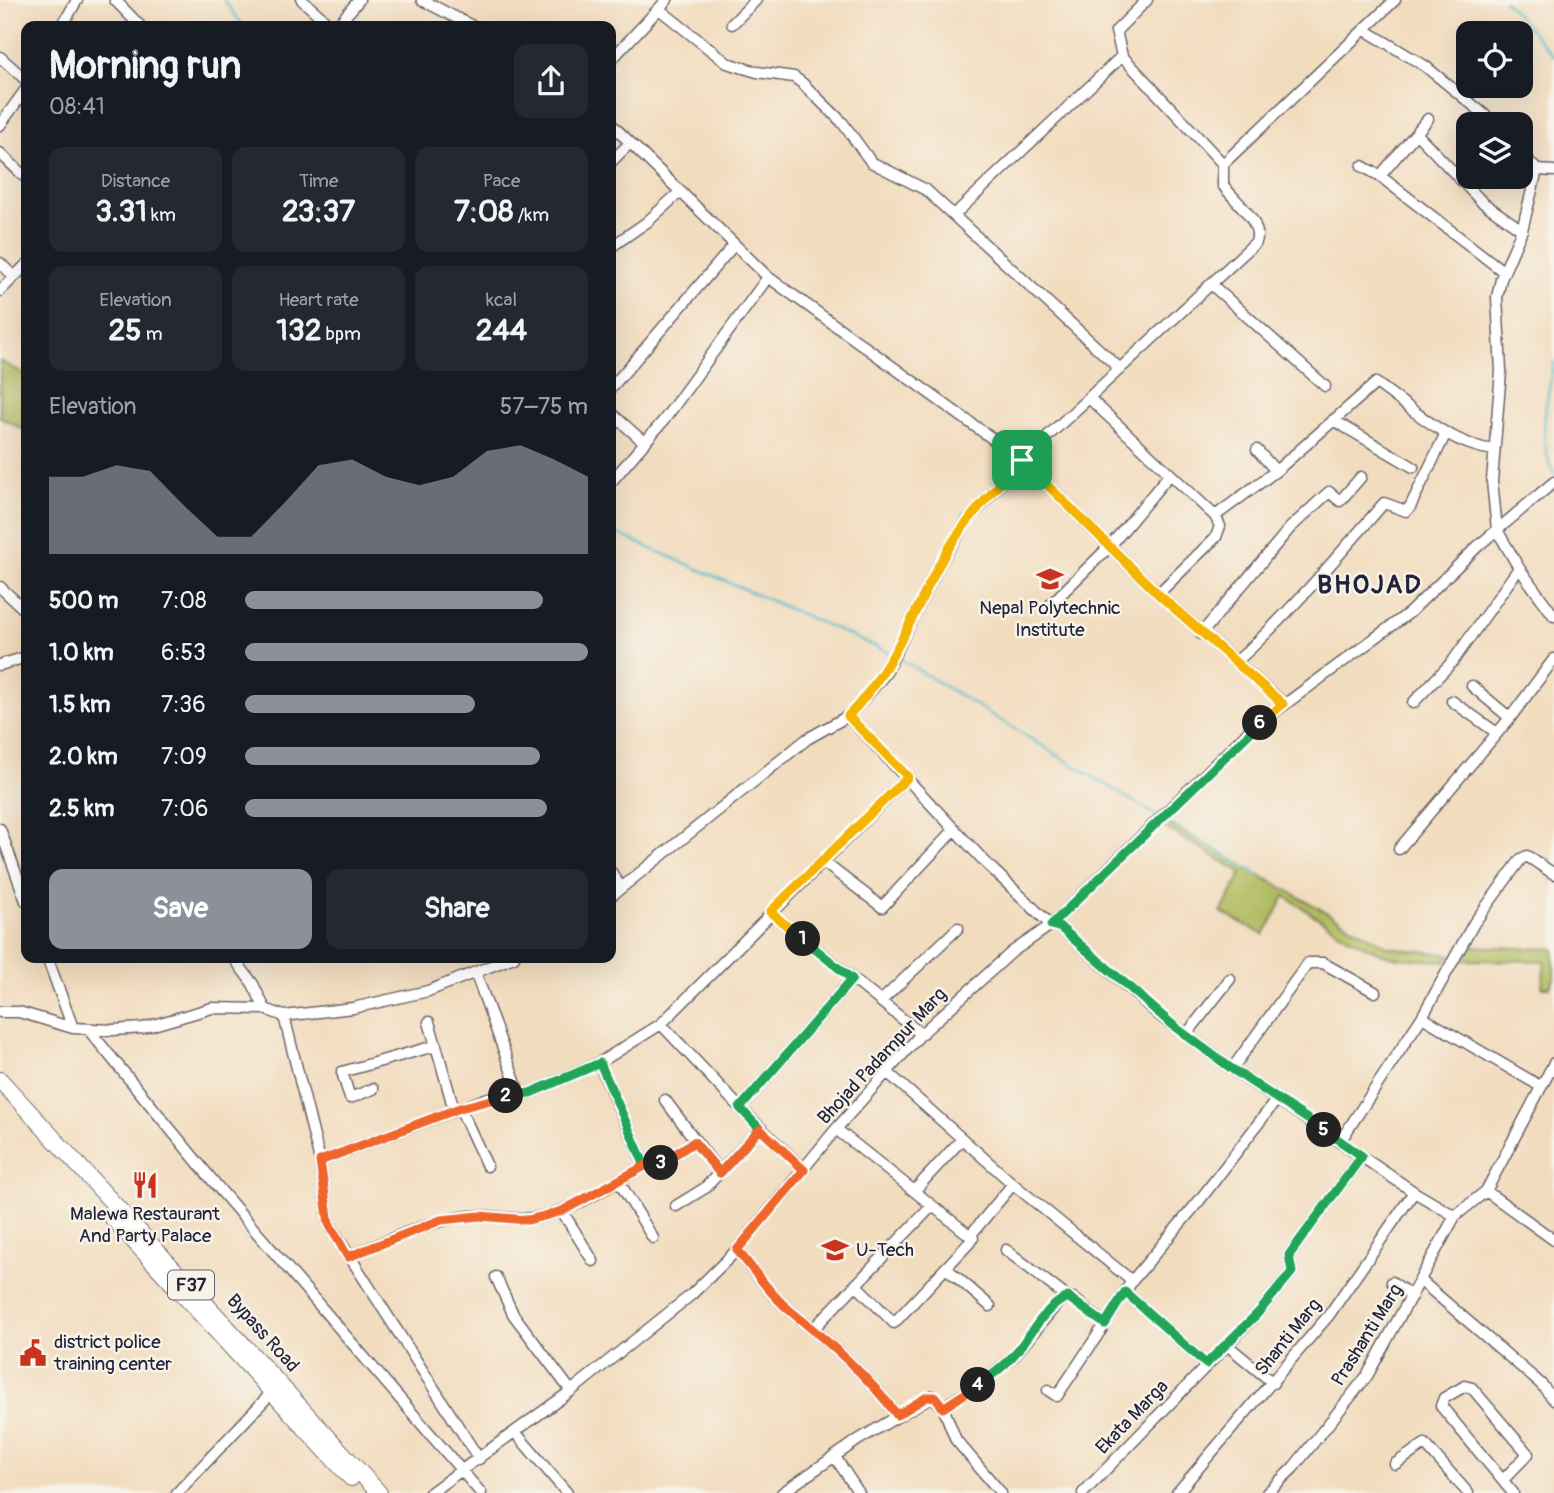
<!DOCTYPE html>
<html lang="en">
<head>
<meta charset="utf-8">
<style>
	:root { --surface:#171b24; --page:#242831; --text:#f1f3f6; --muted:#9ea1a6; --accent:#8c9099 }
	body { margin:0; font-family:Pangolin,sans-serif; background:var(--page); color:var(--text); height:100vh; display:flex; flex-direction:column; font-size:26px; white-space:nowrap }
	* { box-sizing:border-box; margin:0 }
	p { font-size:23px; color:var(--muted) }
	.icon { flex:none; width:38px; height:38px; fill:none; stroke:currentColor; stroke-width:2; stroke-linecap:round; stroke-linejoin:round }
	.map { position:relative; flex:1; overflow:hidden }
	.sheet { position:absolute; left:21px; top:21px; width:595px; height:942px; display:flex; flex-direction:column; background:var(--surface); border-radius:14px; box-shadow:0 7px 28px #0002 }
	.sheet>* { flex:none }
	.controls { position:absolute; left:1456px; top:21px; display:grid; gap:14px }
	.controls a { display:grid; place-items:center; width:77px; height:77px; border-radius:14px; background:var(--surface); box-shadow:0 7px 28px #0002; font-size:35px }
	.pin { position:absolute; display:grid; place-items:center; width:60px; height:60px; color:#fff; margin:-30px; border-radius:14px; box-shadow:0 4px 10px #0006 }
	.km { position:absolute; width:35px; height:35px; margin:-18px; border-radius:50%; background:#222; color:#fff; font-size:19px; line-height:35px; text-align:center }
	.round { display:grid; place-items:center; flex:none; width:74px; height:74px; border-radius:14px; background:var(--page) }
	.headline { display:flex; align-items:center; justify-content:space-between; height:119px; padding:0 28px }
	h1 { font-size:38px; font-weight:700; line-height:52px }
	.stats { display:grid; grid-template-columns:repeat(3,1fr); gap:10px; height:119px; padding:7px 28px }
	.stats div { display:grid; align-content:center; border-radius:14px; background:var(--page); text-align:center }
	.stats b { font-size:30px; font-weight:700 }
	.stats small { font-size:19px; font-weight:400 }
	.stats p { font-size:19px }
	.chart { height:196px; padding:14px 28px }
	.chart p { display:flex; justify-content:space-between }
	.chart svg { width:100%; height:126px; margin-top:7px; fill:var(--accent); opacity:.7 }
	.button { display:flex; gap:14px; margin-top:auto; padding:14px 28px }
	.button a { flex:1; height:80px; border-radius:14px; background:var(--accent); color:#fff; font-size:28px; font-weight:700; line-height:80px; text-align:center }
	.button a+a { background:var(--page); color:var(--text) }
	ul { padding:0 28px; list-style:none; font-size:23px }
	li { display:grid; grid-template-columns:112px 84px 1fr; align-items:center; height:52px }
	li i { height:18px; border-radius:9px; background:var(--accent) }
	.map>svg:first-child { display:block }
</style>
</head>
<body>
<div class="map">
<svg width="1554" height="1493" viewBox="0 0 1554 1493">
	<rect width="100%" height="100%" fill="#f7f3e8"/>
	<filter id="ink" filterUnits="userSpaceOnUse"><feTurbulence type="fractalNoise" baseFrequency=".0143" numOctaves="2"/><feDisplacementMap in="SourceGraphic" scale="14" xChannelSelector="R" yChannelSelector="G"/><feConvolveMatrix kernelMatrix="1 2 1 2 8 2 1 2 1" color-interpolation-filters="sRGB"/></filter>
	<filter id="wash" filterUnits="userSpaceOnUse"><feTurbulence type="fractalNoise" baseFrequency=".00686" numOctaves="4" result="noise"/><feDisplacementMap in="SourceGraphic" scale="28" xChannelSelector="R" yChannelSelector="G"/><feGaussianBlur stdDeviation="1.57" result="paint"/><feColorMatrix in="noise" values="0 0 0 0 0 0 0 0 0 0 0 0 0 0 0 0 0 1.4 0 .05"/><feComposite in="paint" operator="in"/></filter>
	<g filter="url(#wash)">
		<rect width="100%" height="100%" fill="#f2dcbe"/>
		<path fill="#afbb5d" stroke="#686e4c" stroke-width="2" d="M0 361 26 375V431L0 417Z
			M1164 822 1389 947 1451 955 1447 962C1431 960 1415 960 1399 958 1366 954 1313 914 1285 896L1264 935 1221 912 1242 873 1161 825Z
			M1465 946 1554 949V979L1550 987H1542L1545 961 1456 960Z"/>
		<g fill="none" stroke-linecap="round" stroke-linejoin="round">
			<path stroke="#4cbac7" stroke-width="2.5" d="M224 0 243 26
				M1504 0 1554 56
				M1554 362C1547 401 1536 436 1554 474
				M611 531 890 653
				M897 657 1157 816
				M1171 824 1259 875"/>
		</g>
	</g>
	<g filter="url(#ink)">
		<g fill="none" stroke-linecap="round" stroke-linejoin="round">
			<defs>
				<path id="minor" d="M115 0 140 26
					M302 0 329 24 337 26
					M422 0 472 26
					M659 9 727 63 757 72 794 77 802 83 842 122 871 162 926 190 1120 369
					M732 24 756 0
					M62 26 77 0
					M337 26 359 0
					M1365 30 1425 66 1496 124
					M1122 56 1116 31 1147 0
					M0 57 26 80
					M611 60 667 0
					M611 124 768 277 1022 460 967 521 940 563 885 674 861 702 848 716 807 739 611 896
					M0 125 26 89
					M1417 134 1482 202 1522 230
					M1521 152 1537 170 1554 171
					M0 153 26 178
					M611 162 630 143
					M1362 166 1380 176 1504 272
					M1537 170 1522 230 1501 279 1497 297 1501 371 1492 481 1497 530 1519 568 1554 616
					M1380 176 1428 119
					M955 214 1122 56 1223 164
					M611 247 647 222 680 192
					M0 263 14 277
					M1212 285 1325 386
					M0 291 26 265
					M611 388 734 245
					M1089 398 1215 516 1220 526 1216 537 1158 594
					M611 413 645 443
					M1333 420 1413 467
					M1257 450 1276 471
					M611 482 664 420 768 277
					M1215 516 1276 471 1376 383C1412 408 1449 445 1494 450
					M0 587 26 611
					M1050 605 1111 545 1169 475
					M1201 634 1290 528 1329 492 1340 501 1361 477
					M1236 662C1290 613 1336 558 1384 503L1406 511 1410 507 1446 433
					M0 665 26 657
					M1472 686 1510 718
					M1452 701 1497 733
					M1413 703 1453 661 1519 568
					M1284 704 1158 594 1022 460 1256 242C1263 221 1234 201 1223 185V164L1395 0
					M848 716 987 864 1051 925 1061 928 1159 1015 1232 1069 1414 1192 1455 1216
					M0 829 26 901
					M1399 849 1510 718 1554 659
					M822 861 882 907 955 829
					M611 872 621 888
					M770 912 921 1034
					M47 957 73 1028
					M233 957 253 984 265 1009
					M476 974 520 1095
					M881 1001 958 928
					M0 1012H19L73 1028 113 1030 143 1028 212 1008 265 1009 284 1016 353 1008 428 991 514 957
					M284 1016 320 1161 329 1224 479 1459
					M1422 1017 1474 923 1521 859 1527 856 1554 874
					M429 1022 437 1049
					M661 1024 740 1108 804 1170
					M88 1029 222 1192 481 1493
					M1186 1035 1230 979
					M1232 1069 1308 963H1323L1375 992
					M887 1072 1013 1184 1132 1281
					M373 1089 350 1098 342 1072 431 1047 437 1049 454 1110
					M665 1100 720 1173
					M460 1108 487 1166
					M740 1108 852 979
					M836 1129 973 1238
					M1341 1140 1422 1017 1540 1086
					M320 1161 488 1098 530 1093 599 1063 661 1024 908 777
					M645 1166 660 1164 694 1142
					M618 1180 653 1238
					M914 1191 962 1139
					M1486 1191 1554 1240
					M676 1206 705 1188 760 1129
					M562 1211 593 1261
					M737 1250C755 1272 772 1297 794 1314 832 1344 868 1376 897 1415
					M1006 1250 1067 1297
					M348 1257C388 1241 427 1220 470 1216 495 1214 519 1223 544 1216 580 1207 613 1183 645 1166L599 1063
					M946 1268 990 1306
					M496 1277 513 1314 571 1391
					M1421 1281 1541 1384 1554 1400
					M1392 1282 1412 1296
					M856 1285 894 1323 970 1242 973 1232 1013 1184
					M1125 1292 1206 1364
					M814 1328 931 1207
					M1227 1345 1273 1383
					M1048 1390 1057 1396 1105 1324
					M943 1407 983 1382 1013 1357 1061 1299 1073 1298 1105 1324 1132 1281 1199 1201 1277 1099
					M515 1432 567 1493
					M835 1457 859 1493
					M1395 1464 1425 1444 1468 1493
					M1503 1480 1528 1454 1472 1388 1465 1386 1444 1398 1441 1406 1513 1493
					M177 1493 276 1388
					M430 1493 571 1391 691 1295 737 1250 836 1129 921 1034 1012 952 1051 925 1250 730 1409 613 1478 546 1554 482
					M782 1493 858 1440 932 1396 943 1407 956 1440 1001 1493
					M1083 1493 1258 1313 1292 1272 1289 1255 1362 1156
					M1177 1493 1329 1315 1414 1192
					M1267 1493 1293 1468 1367 1376 1455 1216 1486 1191 1554 1063"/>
				<path id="highway" d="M0 1080 379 1493
					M111 1216 351 1478"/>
			</defs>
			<use href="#minor" stroke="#6b6369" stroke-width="13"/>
			<use href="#highway" stroke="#6b6369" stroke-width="18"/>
			<use href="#minor" stroke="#fff" stroke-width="10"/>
			<use href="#highway" stroke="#fff" stroke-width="16"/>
		</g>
	</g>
	<g fill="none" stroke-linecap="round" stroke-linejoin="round" filter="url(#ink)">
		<defs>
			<path id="split-1" d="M803 939 770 912 908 777 848 716C891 672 911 618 939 565 960 525 991 493 1022 460"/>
			<path id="split-2" d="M506 1096 530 1093 600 1063 645 1166 660 1164 694 1142 720 1173 760 1129 740 1108 852 979 803 939"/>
			<path id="split-3" d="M506 1096 460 1108 320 1161 329 1224 348 1257 441 1220 480 1216 528 1220 544 1216 562 1211 645 1166 661 1163"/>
			<path id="split-4" d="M661 1163 694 1142 720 1173 760 1129 804 1170 737 1250C755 1271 772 1297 794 1314 832 1345 868 1376 897 1415L927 1397H936L943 1408 978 1385"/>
			<path id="split-5" d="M978 1385C990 1377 1003 1367 1012 1357 1030 1338 1043 1307 1068 1297L1105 1324 1125 1292 1206 1364 1258 1313 1292 1272 1289 1255 1362 1156 1324 1130"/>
			<path id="split-6" d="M1260 723 1051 925 1061 928 1175 1027 1232 1069 1324 1130"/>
			<path id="split-7" d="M1022 460 1158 594 1283 704 1260 723"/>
		</defs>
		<use href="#split-1" stroke="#fff" stroke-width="14"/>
		<use href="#split-2" stroke="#fff" stroke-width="14"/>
		<use href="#split-3" stroke="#fff" stroke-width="14"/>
		<use href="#split-4" stroke="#fff" stroke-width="14"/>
		<use href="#split-5" stroke="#fff" stroke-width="14"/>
		<use href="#split-6" stroke="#fff" stroke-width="14"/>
		<use href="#split-7" stroke="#fff" stroke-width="14"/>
		<use href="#split-1" stroke="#f5b400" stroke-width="9"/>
		<use href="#split-2" stroke="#22a559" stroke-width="9"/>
		<use href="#split-3" stroke="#f0652b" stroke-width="9"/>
		<use href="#split-4" stroke="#f0652b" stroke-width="9"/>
		<use href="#split-5" stroke="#22a559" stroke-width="9"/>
		<use href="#split-6" stroke="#22a559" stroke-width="9"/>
		<use href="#split-7" stroke="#f5b400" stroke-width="9"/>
	</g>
	<defs>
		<symbol id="university-bare" viewBox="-9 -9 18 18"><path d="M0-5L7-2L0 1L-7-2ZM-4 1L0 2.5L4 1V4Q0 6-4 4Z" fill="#c8321e" stroke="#f7f3e8" stroke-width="2.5" paint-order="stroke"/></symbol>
		<symbol id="restaurant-bare" viewBox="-9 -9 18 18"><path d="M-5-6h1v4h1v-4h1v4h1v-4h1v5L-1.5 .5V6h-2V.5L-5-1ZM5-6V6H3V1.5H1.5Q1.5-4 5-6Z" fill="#c8321e" stroke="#f7f3e8" stroke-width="2.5" paint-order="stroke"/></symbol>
		<symbol id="civic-bare" viewBox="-9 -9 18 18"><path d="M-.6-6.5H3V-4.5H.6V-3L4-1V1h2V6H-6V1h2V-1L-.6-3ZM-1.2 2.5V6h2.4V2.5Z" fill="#c8321e" stroke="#f7f3e8" stroke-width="2.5" paint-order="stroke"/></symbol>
	</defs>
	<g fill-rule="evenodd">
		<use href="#university-bare" x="1031" y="560" width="38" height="38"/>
		<use href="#restaurant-bare" x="126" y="1166" width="38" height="38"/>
		<use href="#university-bare" x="816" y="1231" width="38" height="38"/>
		<use href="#civic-bare" x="14" y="1334" width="38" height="38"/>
	</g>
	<g text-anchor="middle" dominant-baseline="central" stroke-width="5" stroke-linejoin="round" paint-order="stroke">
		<rect fill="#f7f3e8" stroke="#62616f" stroke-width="2" x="168" y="1270.5" width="46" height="29" rx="5"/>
		<g font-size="18" font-weight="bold" fill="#22223b">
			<text x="191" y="1285">F37</text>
		</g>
		<g font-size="19" fill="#22223b" stroke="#f7f3e8">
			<text x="1050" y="608">Nepal Polytechnic<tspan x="1050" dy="22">Institute</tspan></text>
			<text x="145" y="1214">Malewa Restaurant<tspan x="145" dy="22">And Party Palace</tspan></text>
			<text x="856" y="1250" text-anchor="start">U-Tech</text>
			<text x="54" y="1342" text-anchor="start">district police<tspan x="54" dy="22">training center</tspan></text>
		</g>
		<g font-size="19" fill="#22223b" stroke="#f7f3e8">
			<text transform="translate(882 1056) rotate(-47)">Bhojad Padampur Marg</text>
			<text transform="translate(263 1333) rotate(48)">Bypass Road</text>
			<text transform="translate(1367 1335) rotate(-58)">Prashanti Marg</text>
			<text transform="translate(1288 1337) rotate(-51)">Shanti Marg</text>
			<text transform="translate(1132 1417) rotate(-46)">Ekata Marga</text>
		</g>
		<g font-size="26" font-weight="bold" letter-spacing="2" fill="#22223b" stroke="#f7f3e8">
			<text x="1370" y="585">BHOJAD</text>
		</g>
	</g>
</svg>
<div class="controls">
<a><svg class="icon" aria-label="locate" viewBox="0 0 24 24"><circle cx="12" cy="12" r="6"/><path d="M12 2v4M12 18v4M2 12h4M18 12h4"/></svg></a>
<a><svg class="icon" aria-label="layers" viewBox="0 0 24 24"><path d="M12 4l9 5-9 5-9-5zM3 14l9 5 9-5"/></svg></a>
</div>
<div class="pin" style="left:1022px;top:460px;background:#1e9e55"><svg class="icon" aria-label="arrive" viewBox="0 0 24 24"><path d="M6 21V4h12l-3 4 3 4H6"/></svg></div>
<b class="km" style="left:803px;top:939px">1</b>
<b class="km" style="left:506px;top:1096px">2</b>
<b class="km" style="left:661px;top:1163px">3</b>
<b class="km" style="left:978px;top:1385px">4</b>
<b class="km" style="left:1324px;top:1130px">5</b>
<b class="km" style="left:1260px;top:723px">6</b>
<section class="sheet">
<div class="headline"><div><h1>Morning run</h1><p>08:41</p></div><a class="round"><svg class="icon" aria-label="share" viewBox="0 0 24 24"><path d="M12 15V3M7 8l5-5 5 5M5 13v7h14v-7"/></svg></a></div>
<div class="stats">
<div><p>Distance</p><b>3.31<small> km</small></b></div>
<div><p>Time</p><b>23:37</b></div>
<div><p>Pace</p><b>7:08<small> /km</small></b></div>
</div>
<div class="stats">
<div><p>Elevation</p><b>25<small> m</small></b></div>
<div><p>Heart rate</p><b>132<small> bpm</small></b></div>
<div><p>kcal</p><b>244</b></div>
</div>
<div class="chart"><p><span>Elevation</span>57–75 m</p>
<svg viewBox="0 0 160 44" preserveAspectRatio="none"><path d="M0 44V17L10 17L20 13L30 15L40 27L50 38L60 38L70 26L80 13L90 11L100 17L110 20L120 17L130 8L140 6L150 11L160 17V44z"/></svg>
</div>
<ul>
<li><b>500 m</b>7:08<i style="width:87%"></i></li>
<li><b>1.0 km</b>6:53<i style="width:100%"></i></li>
<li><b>1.5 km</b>7:36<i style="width:67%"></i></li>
<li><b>2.0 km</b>7:09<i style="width:86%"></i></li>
<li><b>2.5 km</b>7:06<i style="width:88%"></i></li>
</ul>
<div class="button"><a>Save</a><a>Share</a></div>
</section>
</div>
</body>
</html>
